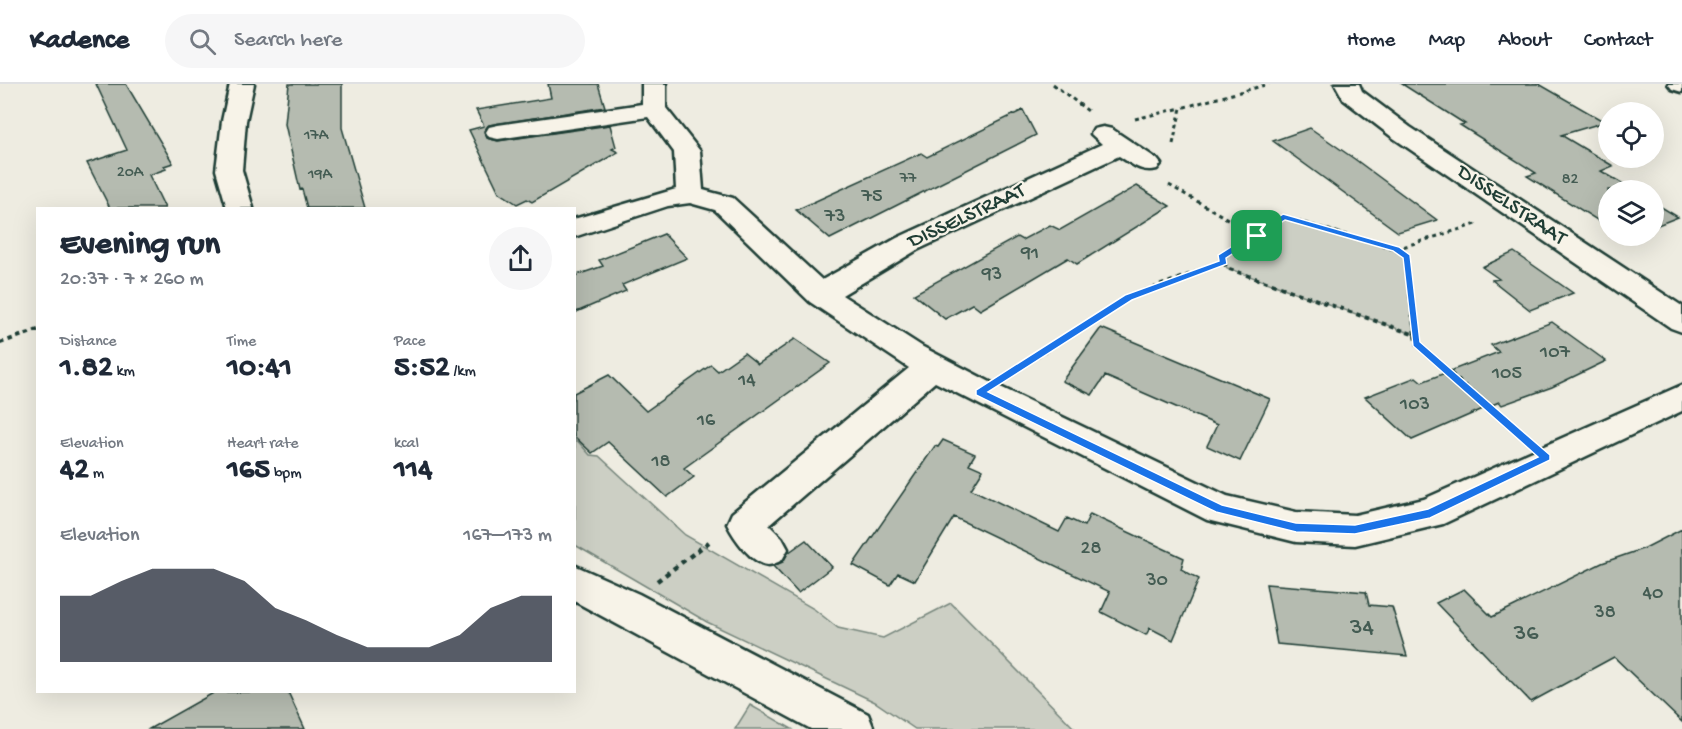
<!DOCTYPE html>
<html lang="en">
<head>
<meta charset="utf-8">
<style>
	:root { --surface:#fff; --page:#f6f6f7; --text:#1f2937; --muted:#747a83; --line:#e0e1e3; --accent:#111827 }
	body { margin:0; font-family:"Gochi Hand",sans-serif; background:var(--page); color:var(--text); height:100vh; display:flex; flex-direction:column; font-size:22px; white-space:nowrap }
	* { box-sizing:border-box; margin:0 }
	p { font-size:20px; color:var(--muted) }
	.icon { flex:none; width:33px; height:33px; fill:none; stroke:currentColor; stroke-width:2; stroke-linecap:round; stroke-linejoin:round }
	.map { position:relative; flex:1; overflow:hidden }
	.panel { position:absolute; left:36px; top:123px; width:540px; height:486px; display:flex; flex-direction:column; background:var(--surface); border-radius:0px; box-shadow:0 6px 24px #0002 }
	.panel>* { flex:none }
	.tools { position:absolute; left:1598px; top:18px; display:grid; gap:12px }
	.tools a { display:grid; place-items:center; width:66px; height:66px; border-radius:50%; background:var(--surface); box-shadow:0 6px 24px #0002; font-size:30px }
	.pin { position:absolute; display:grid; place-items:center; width:51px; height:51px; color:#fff; margin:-26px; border-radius:12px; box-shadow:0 3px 9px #0006 }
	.round { display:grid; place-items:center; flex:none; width:63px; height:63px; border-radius:32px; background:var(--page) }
	.overview { display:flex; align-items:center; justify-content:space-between; height:102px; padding:0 24px }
	h1 { font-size:33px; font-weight:700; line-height:45px }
	.figures { display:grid; grid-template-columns:repeat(3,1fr); gap:9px; height:102px; padding:6px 24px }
	.figures div { display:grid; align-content:center }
	.figures b { font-size:30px; font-weight:700 }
	.figures small { font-size:16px; font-weight:400 }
	.figures p { font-size:16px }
	.chart { height:168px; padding:12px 24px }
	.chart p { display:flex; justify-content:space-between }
	.chart svg { width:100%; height:108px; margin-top:6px; fill:var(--accent); opacity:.7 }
	header { display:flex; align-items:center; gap:36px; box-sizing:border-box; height:84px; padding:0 30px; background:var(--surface); border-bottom:2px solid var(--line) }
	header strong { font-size:28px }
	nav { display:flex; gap:33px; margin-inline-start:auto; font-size:21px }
	.search { width:420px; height:54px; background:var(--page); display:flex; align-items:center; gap:15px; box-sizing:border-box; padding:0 21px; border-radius:33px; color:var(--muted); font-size:22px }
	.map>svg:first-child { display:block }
</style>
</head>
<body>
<header>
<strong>Kadence</strong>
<div class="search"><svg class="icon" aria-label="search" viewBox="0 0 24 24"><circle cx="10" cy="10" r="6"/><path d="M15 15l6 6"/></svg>Search here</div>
<nav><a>Home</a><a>Map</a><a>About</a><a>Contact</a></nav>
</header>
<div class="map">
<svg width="1682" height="645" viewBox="0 0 1682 645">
	<rect width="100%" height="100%" fill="#eeece1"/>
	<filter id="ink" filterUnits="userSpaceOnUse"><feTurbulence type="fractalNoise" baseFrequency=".0167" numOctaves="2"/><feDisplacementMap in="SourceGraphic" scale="12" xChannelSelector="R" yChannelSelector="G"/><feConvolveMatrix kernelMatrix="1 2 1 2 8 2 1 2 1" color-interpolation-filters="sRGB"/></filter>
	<g filter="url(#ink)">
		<path fill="#cccfc4" stroke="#76867c" stroke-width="1.5" d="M1283 133 1396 165 1407 173 1415 251 1227 184 1221 173Z
			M575 354 590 371 599 372 685 451 814 525 838 544 883 554 951 519 1075 645H915L875 618 707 538 575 461Z
			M750 621 792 645H735Z"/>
		<path fill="#b5bbb0" stroke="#1f3d34" stroke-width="1.5" d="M96 0H126L173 79 164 82 166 85 149 91 165 124H110L87 79 127 66Z
			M289 0H342V44L365 124H307L302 105 300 106 285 40Z
			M548 0H598L605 23 489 41 484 47 487 54 498 57 610 41 616 63 612 65 618 68 532 118 527 115 517 120 499 108 469 46 484 42 476 26 551 14Z
			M1402 0H1539L1605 38 1561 51 1613 82 1601 87 1634 106H1608V143L1527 92 1536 89 1460 41 1465 40Z
			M1023 26 1036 51 830 155 796 126 921 69 927 73Z
			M1310 44 1356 76 1437 136 1398 148 1273 57Z
			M1137 102 1170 122 1077 180 1068 174 980 226 972 220 945 235 914 210 1017 153 1022 156 1050 141 1060 146Z
			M1653 118 1678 133 1653 143Z
			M664 150 687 174 622 201 626 207 574 229V192L603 182 599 176Z
			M1514 168 1530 179 1573 209 1530 226 1492 196 1499 195 1482 183Z
			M1552 238 1606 277 1552 303 1502 321 1499 318 1412 356 1365 313 1416 293 1422 298 1499 268 1491 261Z
			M1101 244 1270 315 1240 377 1207 362 1217 341 1105 292 1092 311 1062 297Z
			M795 255 830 279 684 384 694 393 667 413 608 358 592 369 574 352V309L609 291 646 327 711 281 718 287 744 269 758 280Z
			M943 356 975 370 969 380 983 386 971 405 1059 448 1067 434 1084 442 1090 430 1184 474 1181 485 1199 495 1173 556 1150 544 1146 551 1101 528 1110 508 954 433 915 497 898 489 890 501 853 481 935 362 938 363Z
			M1682 445V638L1614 573 1531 618 1436 519 1464 505 1492 533 1602 479 1645 464Z
			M806 456 832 483 798 509 773 482 783 478 788 469Z
			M1266 500 1366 508 1369 521 1392 523 1407 572 1277 560Z
			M215 608H288L305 645H149Z"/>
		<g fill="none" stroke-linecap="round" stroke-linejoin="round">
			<defs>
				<path id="minor" d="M230 0H254L246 37 242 86 253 124H227L216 86 222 37Z
					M642 0H666V24L700 67 703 106 733 114 822 196 897 154 1102 60 1091 50 1094 45 1103 43 1112 45 1157 75 1161 80 1157 85C1141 89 1132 80 1119 72L917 166 842 211 923 263 992 299 1227 412 1296 428 1355 431 1424 415 1682 301V327L1443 440 1355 461 1296 458 1207 436 935 298 769 441 782 454 788 465 782 476C778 478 772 481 768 481 751 479 734 454 727 440L732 429 909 284 810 218 715 126 690 119 668 122 574 153V135L676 105 674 68 648 33 498 55 489 53 486 48 489 43 498 41 642 20Z
					M1335 0H1359L1362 7 1410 43 1682 222V248L1671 244 1392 53 1344 16Z
					M1668 0H1682V8L1672 5Z
					M574 481 639 510 868 630 874 645H811L574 517Z"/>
			</defs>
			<use href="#minor" stroke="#1f3d34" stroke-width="5"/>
			<path stroke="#1f3d34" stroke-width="3" stroke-dasharray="4 4" stroke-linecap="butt" d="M1053 0 1088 27
				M1135 35 1181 24
				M1173 60 1181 24 1269 0
				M1169 101 1257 152
				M1396 165 1480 139
				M1221 173 1283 133 1396 165 1407 173"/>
			<path stroke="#1f3d34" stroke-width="4" stroke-dasharray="4.5 4.5" stroke-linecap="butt" d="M1223 172 1221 173 1224 178
				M1224 178 1227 184 1415 251 1405 172
				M1415 251 1416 259 1518 349
				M0 259 38 246
				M1013 287 1129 213 1224 178"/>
			<path stroke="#1f3d34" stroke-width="4.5" stroke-dasharray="5 5" stroke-linecap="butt" d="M657 497 713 455"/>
			<use href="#minor" fill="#f7f3e8" fill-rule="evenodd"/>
		</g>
	</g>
	<path fill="#1a73e8" stroke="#fff" stroke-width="1.5" fill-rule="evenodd" d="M1283 130 1399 163 1410 171 1420 258 1550 371V376L1430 434 1355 450 1296 448 1216 428 976 311V306L1125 211 1219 177 1218 171ZM1285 136 1393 167 1403 174 1413 262 1538 373 1428 425 1355 441 1296 439 1222 421 988 308 1132 216 1227 180 1226 174Z"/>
	<g text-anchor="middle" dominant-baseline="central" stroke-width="4.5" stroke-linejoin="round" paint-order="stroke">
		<g font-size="16" fill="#445c53">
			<text x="316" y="52">17A</text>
			<text x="130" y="89">20A</text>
			<text x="320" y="91">19A</text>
			<text x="908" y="95">77</text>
			<text x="1570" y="96">82</text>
		</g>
		<g font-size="20" fill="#445c53">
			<text x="872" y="113">75</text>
			<text x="835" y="133">73</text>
			<text x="1030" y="170">91</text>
			<text x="992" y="191">93</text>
			<text x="1555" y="269">107</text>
			<text x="1507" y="290">105</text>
			<text x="747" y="297">14</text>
			<text x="1415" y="321">103</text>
			<text x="706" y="337">16</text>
			<text x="661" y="378">18</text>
			<text x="1091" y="465">28</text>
			<text x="1157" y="497">30</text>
			<text x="1653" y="510">40</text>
			<text x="1605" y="529">38</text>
		</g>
		<g font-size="22" fill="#1f3d34" stroke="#f7f3e8">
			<text transform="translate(1511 122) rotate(34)">DISSELSTRAAT</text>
			<text transform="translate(967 133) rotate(-25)">DISSELSTRAAT</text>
		</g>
		<g font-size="24" fill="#445c53">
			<text x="1362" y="544">34</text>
			<text x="1526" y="550">36</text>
		</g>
	</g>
</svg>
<div class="tools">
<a><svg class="icon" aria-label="locate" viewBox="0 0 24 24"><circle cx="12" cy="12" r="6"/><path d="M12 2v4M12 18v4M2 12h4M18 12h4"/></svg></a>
<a><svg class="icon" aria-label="layers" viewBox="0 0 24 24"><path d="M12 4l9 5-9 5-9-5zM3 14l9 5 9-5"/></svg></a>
</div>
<div class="pin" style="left:1257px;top:152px;background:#1e9e55"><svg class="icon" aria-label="arrive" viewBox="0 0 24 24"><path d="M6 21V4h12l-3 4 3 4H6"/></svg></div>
<section class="panel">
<div class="overview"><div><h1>Evening run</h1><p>20:37 · 7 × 260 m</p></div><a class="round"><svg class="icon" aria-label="share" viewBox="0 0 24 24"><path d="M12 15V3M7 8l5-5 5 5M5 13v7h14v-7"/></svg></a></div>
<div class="figures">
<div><p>Distance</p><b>1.82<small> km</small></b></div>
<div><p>Time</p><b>10:41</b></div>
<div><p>Pace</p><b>5:52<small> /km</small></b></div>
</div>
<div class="figures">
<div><p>Elevation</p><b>42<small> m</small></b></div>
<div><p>Heart rate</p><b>165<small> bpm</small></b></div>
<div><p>kcal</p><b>114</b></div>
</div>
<div class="chart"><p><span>Elevation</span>167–173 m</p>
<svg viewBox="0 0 160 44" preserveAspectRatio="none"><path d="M0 44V17L10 17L20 11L30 6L40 6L50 6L60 11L70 22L80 27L90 33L100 38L110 38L120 38L130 33L140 22L150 17L160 17V44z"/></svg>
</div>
</section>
</div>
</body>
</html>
